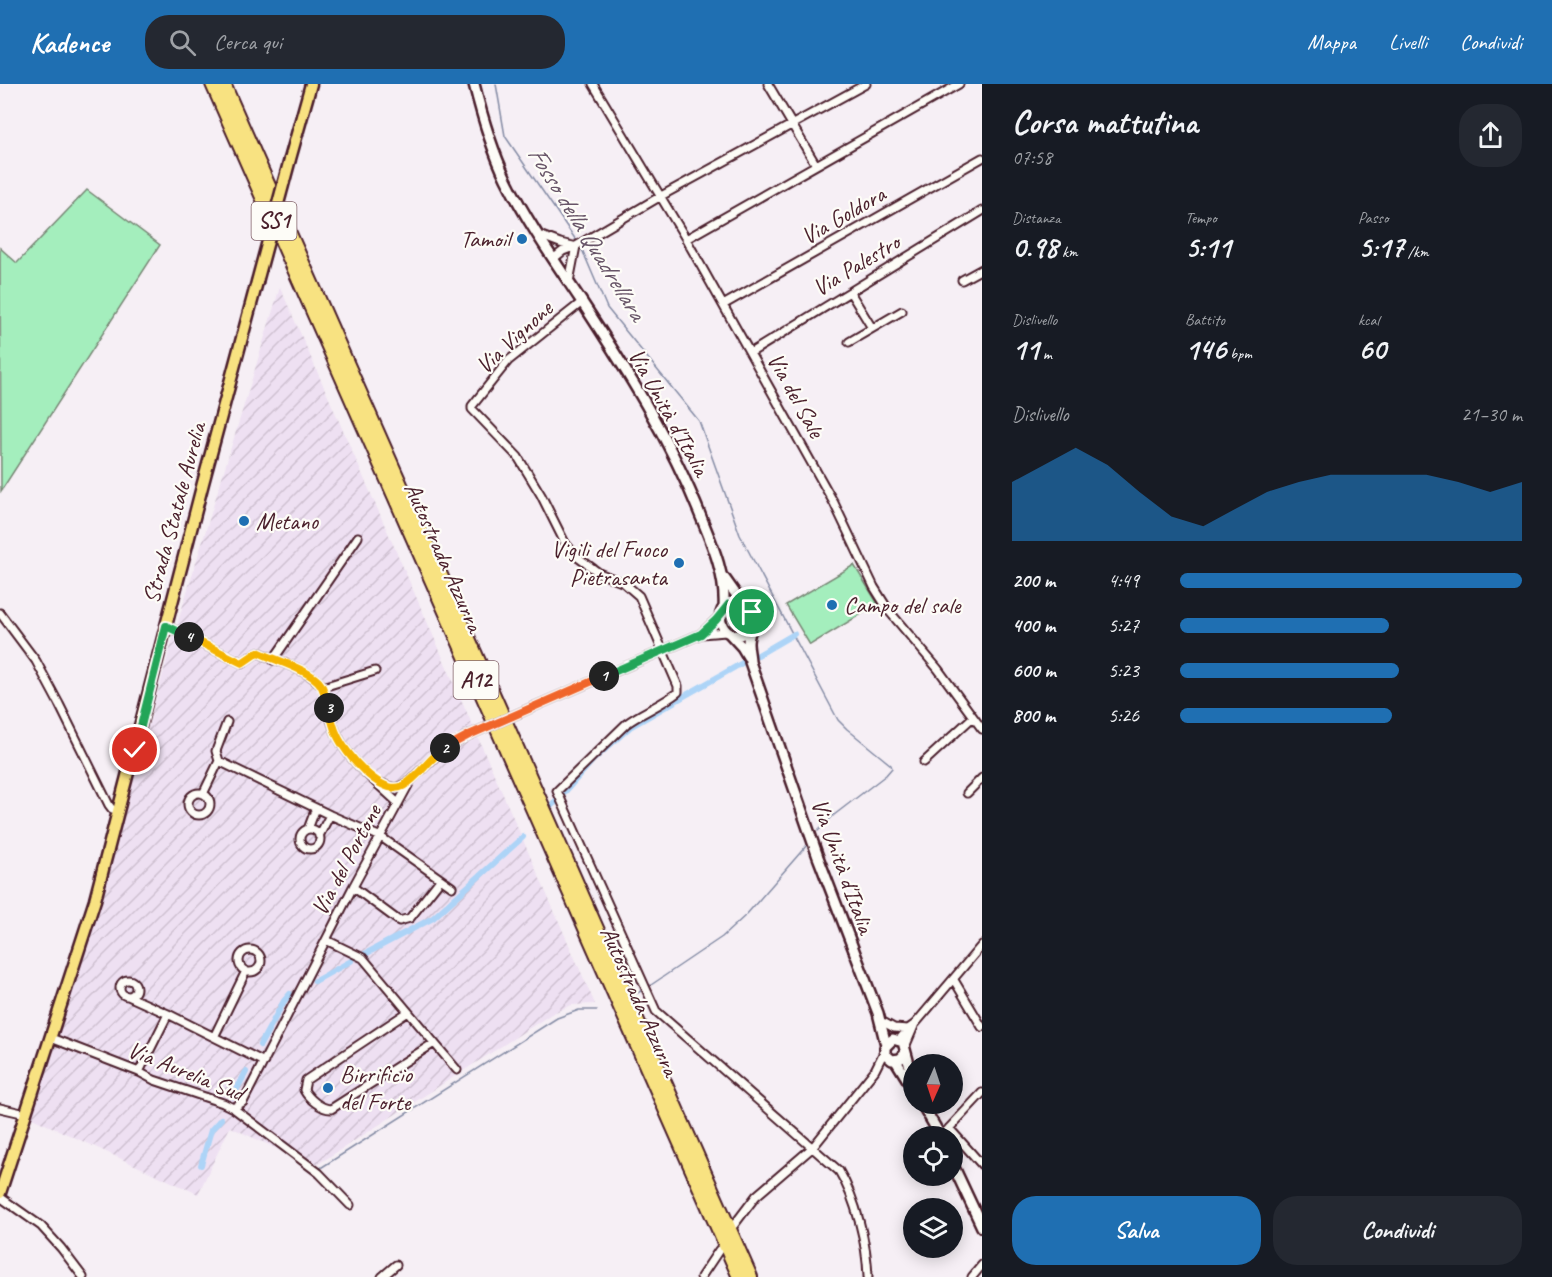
<!DOCTYPE html>
<html lang="it">
<head>
<meta charset="utf-8">
<style>
	:root { --surface:#171b24; --page:#242831; --text:#f1f3f6; --muted:#9ea1a6; --accent:#1f6fb2 }
	body { margin:0; font-family:Caveat,sans-serif; background:var(--page); color:var(--text); height:100vh; display:flex; flex-direction:column; font-size:22px; white-space:nowrap }
	* { box-sizing:border-box; margin:0 }
	p { font-size:20px; color:var(--muted) }
	.icon { flex:none; width:33px; height:33px; fill:none; stroke:currentColor; stroke-width:2; stroke-linecap:round; stroke-linejoin:round }
	.map { position:relative; flex:1; overflow:hidden }
	.side { display:flex; flex-direction:column; background:var(--surface); width:570px }
	.side>* { flex:none }
	.needle { width:39px; rotate:183deg }
	.controls { position:absolute; left:903px; top:970px; display:grid; gap:12px }
	.controls a { display:grid; place-items:center; width:60px; height:60px; border-radius:50%; background:var(--surface); box-shadow:0 3px 15px #0003; font-size:30px }
	.pin { position:absolute; display:grid; place-items:center; width:51px; height:51px; color:#fff; margin:-26px; border:3px solid #fff; border-radius:50%; box-shadow:0 2px 6px #0007 }
	.km { position:absolute; width:30px; height:30px; margin:-15px; border-radius:50%; background:#222; color:#fff; font-size:16px; line-height:30px; text-align:center }
	.round { display:grid; place-items:center; flex:none; width:63px; height:63px; border-radius:24px; background:var(--page) }
	.overview { display:flex; align-items:center; justify-content:space-between; height:102px; padding:0 30px }
	h1 { font-size:33px; font-weight:700; line-height:45px }
	.stats { display:grid; grid-template-columns:repeat(3,1fr); gap:9px; height:102px; padding:6px 30px }
	.stats div { display:grid; align-content:center }
	.stats b { font-size:30px; font-weight:700 }
	.stats small { font-size:16px; font-weight:400 }
	.stats p { font-size:16px }
	.chart { height:168px; padding:12px 30px }
	.chart p { display:flex; justify-content:space-between }
	.chart svg { width:100%; height:108px; margin-top:6px; fill:var(--accent); opacity:.7 }
	.button { display:flex; gap:12px; margin-top:auto; padding:12px 30px }
	.button a { flex:1; height:69px; border-radius:24px; background:var(--accent); color:#fff; font-size:24px; font-weight:700; line-height:69px; text-align:center }
	.button a+a { background:var(--page); color:var(--text) }
	ul { padding:0 30px; list-style:none; font-size:20px }
	li { display:grid; grid-template-columns:96px 72px 1fr; align-items:center; height:45px }
	li i { height:15px; border-radius:8px; background:var(--accent) }
	header { display:flex; align-items:center; gap:36px; box-sizing:border-box; height:84px; padding:0 30px; background:var(--accent); color:#fff }
	header strong { font-size:28px }
	nav { display:flex; gap:33px; margin-inline-start:auto; font-size:21px }
	.search { width:420px; height:54px; background:var(--page); display:flex; align-items:center; gap:15px; box-sizing:border-box; padding:0 21px; border-radius:24px; color:var(--muted); font-size:22px }
	main { display:flex; flex:1; min-height:0 }
	.map>svg:first-child { display:block }
</style>
</head>
<body>
<header>
<strong>Kadence</strong>
<div class="search"><svg class="icon" aria-label="search" viewBox="0 0 24 24"><circle cx="10" cy="10" r="6"/><path d="M15 15l6 6"/></svg>Cerca qui</div>
<nav><a>Mappa</a><a>Livelli</a><a>Condividi</a></nav>
</header>
<main>
<div class="map">
<svg width="982" height="1193" viewBox="0 0 982 1193">
	<defs>
		<pattern id="industrial-furrows" width="10" height="10" patternUnits="userSpaceOnUse" patternTransform="scale(1.5)"><rect width="10" height="10" fill="#eee0f2"/><path d="M-1 1l2-2M0 10L10 0M9 11l2-2" fill="none" stroke="#cec0d0"/></pattern>
	</defs>
	<rect width="100%" height="100%" fill="#f6eff5"/>
	<filter id="ink" filterUnits="userSpaceOnUse"><feTurbulence type="fractalNoise" baseFrequency=".0167" numOctaves="2"/><feDisplacementMap in="SourceGraphic" scale="12" xChannelSelector="R" yChannelSelector="G"/><feConvolveMatrix kernelMatrix="1 2 1 2 8 2 1 2 1" color-interpolation-filters="sRGB"/></filter>
	<g filter="url(#ink)">
		<path fill="url(#industrial-furrows)" d="M280 203 595 920 572 921 553 929 315 1082 230 1043 198 1110 32 1034 103 803 173 554Z"/>
		<path fill="#a4eebd" stroke="#778674" stroke-width="1.5" d="M87 106 160 161 1 407 0 164 17 179Z
			M854 481 878 520 810 561 786 521Z"/>
		<g fill="none" stroke-linecap="round" stroke-linejoin="round">
			<path stroke="#858ca5" stroke-width="1.5" d="M496 0 505 52 578 159
				M581 163 607 224 699 337 740 451 838 636 847 645 891 681 892 684 886 691 834 731 818 747
				M648 903 722 853 746 831 807 761
				M633 911 641 907
				M319 1085 557 934 579 926H597"/>
			<path stroke="#add4f7" stroke-width="6" d="M758 571 794 550
				M562 711 593 676 630 643 744 578
				M552 721 558 716
				M365 870 433 834 523 753
				M315 897 351 877
				M260 961 284 917 290 910
				M233 1012 246 988
				M201 1081 211 1046 221 1035"/>
			<defs>
				<path id="street" d="M593 0 686 155 834 419 874 503 889 527 938 585 982 645
					M768 0 816 81
					M539 151 560 159 573 162
					M686 155 959 0
					M553 175 563 167 576 162 661 112 866 0
					M962 196 982 185
					M569 198 576 162
					M850 208 872 244
					M582 218 508 277 472 322V325L518 373 541 411 565 459 576 472 599 489 624 499 639 512 678 602V608C662 621 642 628 626 640L557 707 656 927 839 1087C856 1115 867 1160 868 1193
					M723 221 982 74
					M849 258 902 227
					M750 269 982 127
					M0 529 36 577 59 620 109 721 112 725 119 727
					M166 542 242 579 258 568C278 578 309 585 323 603
					M701 550 721 531
					M273 576 358 453
					M375 587 323 603C327 619 330 638 338 653 351 679 377 699 398 719
					M533 623 701 550 726 548
					M219 677 330 731 381 753 452 803
					M924 678 973 633
					M383 700C393 706 399 704 408 698
					M967 709 982 694
					M188 720a11 11 0 1 1 22 0a11 11 0 1 1-22 0Z
					M203 710 219 677 216 667 227 638
					M300 755a10 10 0 1 1 20 0a10 10 0 1 1-20 0Z
					M308 745 316 724
					M319 752 330 731
					M353 803 399 837 410 834 440 796
					M326 856 363 874 457 986
					M239 877a11 11 0 1 1 22 0a11 11 0 1 1-22 0Z
					M954 896 982 943
					M120 904a8 8 0 1 1 16 0a8 8 0 1 1-16 0Z
					M128 912 168 930 264 978
					M408 928 306 996 304 1006C309 1015 321 1025 331 1025L434 959
					M885 939 894 944 908 945
					M214 953 246 887
					M51 954 139 988 154 996 223 1019 233 1024 319 1089 350 1121
					M899 956 908 945 915 940 982 861
					M905 963 914 942
					M139 988 168 930
					M0 1024 26 1030
					M233 1024 243 1018 353 803 411 696 441 667 469 651
					M949 1044 982 1081
					M941 1053 982 1009
					M0 1113 41 1142 61 1164 83 1193
					M734 1141 756 1112 813 1063 875 986 884 968
					M382 1193 396 1181
					M701 1193 719 1166
					M972 1193 982 1181"/>
				<path id="secondary" d="M474 0C482 32 491 64 506 95 526 136 554 176 580 215 626 285 670 355 701 433 713 462 726 492 724 524
					M725 495 742 519
					M750 545C728 566 707 528 731 519 736 518 741 518 745 520 761 530 748 546 748 559 748 565 750 572 750 578L818 773 878 929 886 961
					M730 550 742 563 748 573
					M905 970 900 975 892 976 885 970V963L893 955 903 958 914 998
					M896 977 914 1006
					M922 1020 941 1053
					M952 1079 982 1143"/>
				<path id="primary" d="M290 75 311 0
					M0 1109 95 816 203 399 257 198"/>
				<path id="highway" d="M212 0 739 1193
					M224 0 751 1193"/>
			</defs>
			<use href="#street" stroke="#4a1f2b" stroke-width="11"/>
			<use href="#secondary" stroke="#4a1f2b" stroke-width="14"/>
			<use href="#primary" stroke="#4a1f2b" stroke-width="15"/>
			<use href="#highway" stroke="#4a1f2b" stroke-width="16"/>
			<use href="#street" stroke="#fdfcf7" stroke-width="7"/>
			<use href="#secondary" stroke="#fdfcf7" stroke-width="9"/>
			<use href="#primary" stroke="#f8e281" stroke-width="10"/>
			<use href="#highway" stroke="#f8e281" stroke-width="12"/>
			<defs>
				<path id="street-bridge" d="M469 651 533 623"/>
				<path id="primary-bridge" d="M257 198 290 75"/>
			</defs>
			<use href="#street-bridge" stroke="#4a1f2b" stroke-width="11" stroke-linecap="butt"/>
			<use href="#primary-bridge" stroke="#4a1f2b" stroke-width="15" stroke-linecap="butt"/>
			<use href="#street-bridge" stroke="#fdfcf7" stroke-width="7"/>
			<use href="#primary-bridge" stroke="#f8e281" stroke-width="10"/>
		</g>
	</g>
	<g fill="none" stroke-linecap="round" stroke-linejoin="round" filter="url(#ink)">
		<defs>
			<path id="split-1" d="M604 592 701 550 716 536 729 520 742 519 752 528"/>
			<path id="split-2" d="M445 664 469 651 604 592"/>
			<path id="split-3" d="M329 624C331 633 333 643 337 651 345 669 381 713 403 702 419 693 429 674 445 664"/>
			<path id="split-4" d="M189 553 242 579 258 568C274 576 313 587 321 601 325 608 326 617 329 624"/>
			<path id="split-5" d="M135 666 166 542 189 553"/>
		</defs>
		<use href="#split-1" stroke="#fff" stroke-width="12"/>
		<use href="#split-2" stroke="#fff" stroke-width="12"/>
		<use href="#split-3" stroke="#fff" stroke-width="12"/>
		<use href="#split-4" stroke="#fff" stroke-width="12"/>
		<use href="#split-5" stroke="#fff" stroke-width="12"/>
		<use href="#split-1" stroke="#22a559" stroke-width="8"/>
		<use href="#split-2" stroke="#f0652b" stroke-width="8"/>
		<use href="#split-3" stroke="#f5b400" stroke-width="8"/>
		<use href="#split-4" stroke="#f5b400" stroke-width="8"/>
		<use href="#split-5" stroke="#22a559" stroke-width="8"/>
	</g>
	<g fill="#1f6fb2" stroke="#fdfcf7" stroke-width="2">
		<circle cx="522" cy="155" r="6"/>
		<circle cx="244" cy="437" r="6"/>
		<circle cx="679" cy="479" r="6"/>
		<circle cx="832" cy="521" r="6"/>
		<circle cx="328" cy="1004" r="6"/>
	</g>
	<g text-anchor="middle" dominant-baseline="central" stroke-width="4.5" stroke-linejoin="round" paint-order="stroke">
		<g fill="#fdfcf7" stroke="#806168" stroke-width="1.5">
			<rect x="251.5" y="118" width="45" height="38" rx="4.5"/>
			<rect x="453.5" y="577" width="45" height="38" rx="4.5"/>
		</g>
		<g font-size="22" font-weight="bold" fill="#4a1f2b">
			<text x="274" y="137">SS1</text>
			<text x="476" y="596">A12</text>
		</g>
		<g font-size="24" fill="#4a1f2b" stroke="#fdfcf7">
			<text transform="translate(843 131) rotate(-30)">Via Goldora</text>
			<text transform="translate(856 181) rotate(-31)">Via Palestro</text>
			<text transform="translate(514 253) rotate(-43)">Via Vignone</text>
			<text transform="translate(796 311) rotate(61)">Via del Sale</text>
			<text transform="translate(669 328) rotate(61)">Via Unità d'Italia</text>
			<text transform="translate(174 429) rotate(-75)">Strada Statale Aurelia</text>
			<text transform="translate(444 473) rotate(66)">Autostrada Azzurra</text>
			<text transform="translate(346 776) rotate(-62)">Via del Portone</text>
			<text transform="translate(843 782) rotate(70)">Via Unità d'Italia</text>
			<text transform="translate(640 917) rotate(66)">Autostrada Azzurra</text>
			<text transform="translate(186 987) rotate(22)">Via Aurelia Sud</text>
		</g>
		<g font-size="24" fill="#4a1f2b" stroke="#fdfcf7" text-anchor="start">
			<text x="510" y="155" text-anchor="end">Tamoil</text>
			<text x="256" y="437">Metano</text>
			<text x="667" y="465" text-anchor="end">Vigili del Fuoco<tspan x="667" dy="28">Pietrasanta</tspan></text>
			<text x="844" y="521">Campo del sale</text>
			<text x="340" y="990">Birrificio<tspan x="340" dy="28">del Forte</tspan></text>
		</g>
		<g font-size="26" font-style="italic" fill="#685568" stroke="#fdfcf7">
			<text transform="translate(587 149) rotate(58)">Fosso della Quadrellara</text>
		</g>
	</g>
</svg>
<div class="controls">
<a><svg class="needle" viewBox="-14 -14 28 28"><path d="M0-13l5 13h-10z" fill="#e53935"/><path d="M0 13l5-13h-10z" fill="#9ea1a6"/></svg></a>
<a><svg class="icon" aria-label="locate" viewBox="0 0 24 24"><circle cx="12" cy="12" r="6"/><path d="M12 2v4M12 18v4M2 12h4M18 12h4"/></svg></a>
<a><svg class="icon" aria-label="layers" viewBox="0 0 24 24"><path d="M12 4l9 5-9 5-9-5zM3 14l9 5 9-5"/></svg></a>
</div>
<div class="pin" style="left:752px;top:528px;background:#1e9e55"><svg class="icon" aria-label="arrive" viewBox="0 0 24 24"><path d="M6 21V4h12l-3 4 3 4H6"/></svg></div>
<div class="pin" style="left:135px;top:666px;background:#d93025"><svg class="icon" aria-label="check" viewBox="0 0 24 24"><path d="M5 12l5 5 9-10"/></svg></div>
<b class="km" style="left:604px;top:592px">1</b>
<b class="km" style="left:445px;top:664px">2</b>
<b class="km" style="left:329px;top:624px">3</b>
<b class="km" style="left:189px;top:553px">4</b>
</div>
<section class="side">
<div class="overview"><div><h1>Corsa mattutina</h1><p>07:58</p></div><a class="round"><svg class="icon" aria-label="share" viewBox="0 0 24 24"><path d="M12 15V3M7 8l5-5 5 5M5 13v7h14v-7"/></svg></a></div>
<div class="stats">
<div><p>Distanza</p><b>0.98<small> km</small></b></div>
<div><p>Tempo</p><b>5:11</b></div>
<div><p>Passo</p><b>5:17<small> /km</small></b></div>
</div>
<div class="stats">
<div><p>Dislivello</p><b>11<small> m</small></b></div>
<div><p>Battito</p><b>146<small> bpm</small></b></div>
<div><p>kcal</p><b>60</b></div>
</div>
<div class="chart"><p><span>Dislivello</span>21–30 m</p>
<svg viewBox="0 0 160 44" preserveAspectRatio="none"><path d="M0 44V20L10 13L20 6L30 13L40 24L50 34L60 38L70 31L80 24L90 20L100 17L110 17L120 17L130 17L140 20L150 24L160 20V44z"/></svg>
</div>
<ul>
<li><b>200 m</b>4:49<i style="width:100%"></i></li>
<li><b>400 m</b>5:27<i style="width:61%"></i></li>
<li><b>600 m</b>5:23<i style="width:64%"></i></li>
<li><b>800 m</b>5:26<i style="width:62%"></i></li>
</ul>
<div class="button"><a>Salva</a><a>Condividi</a></div>
</section>
</main>
</body>
</html>
